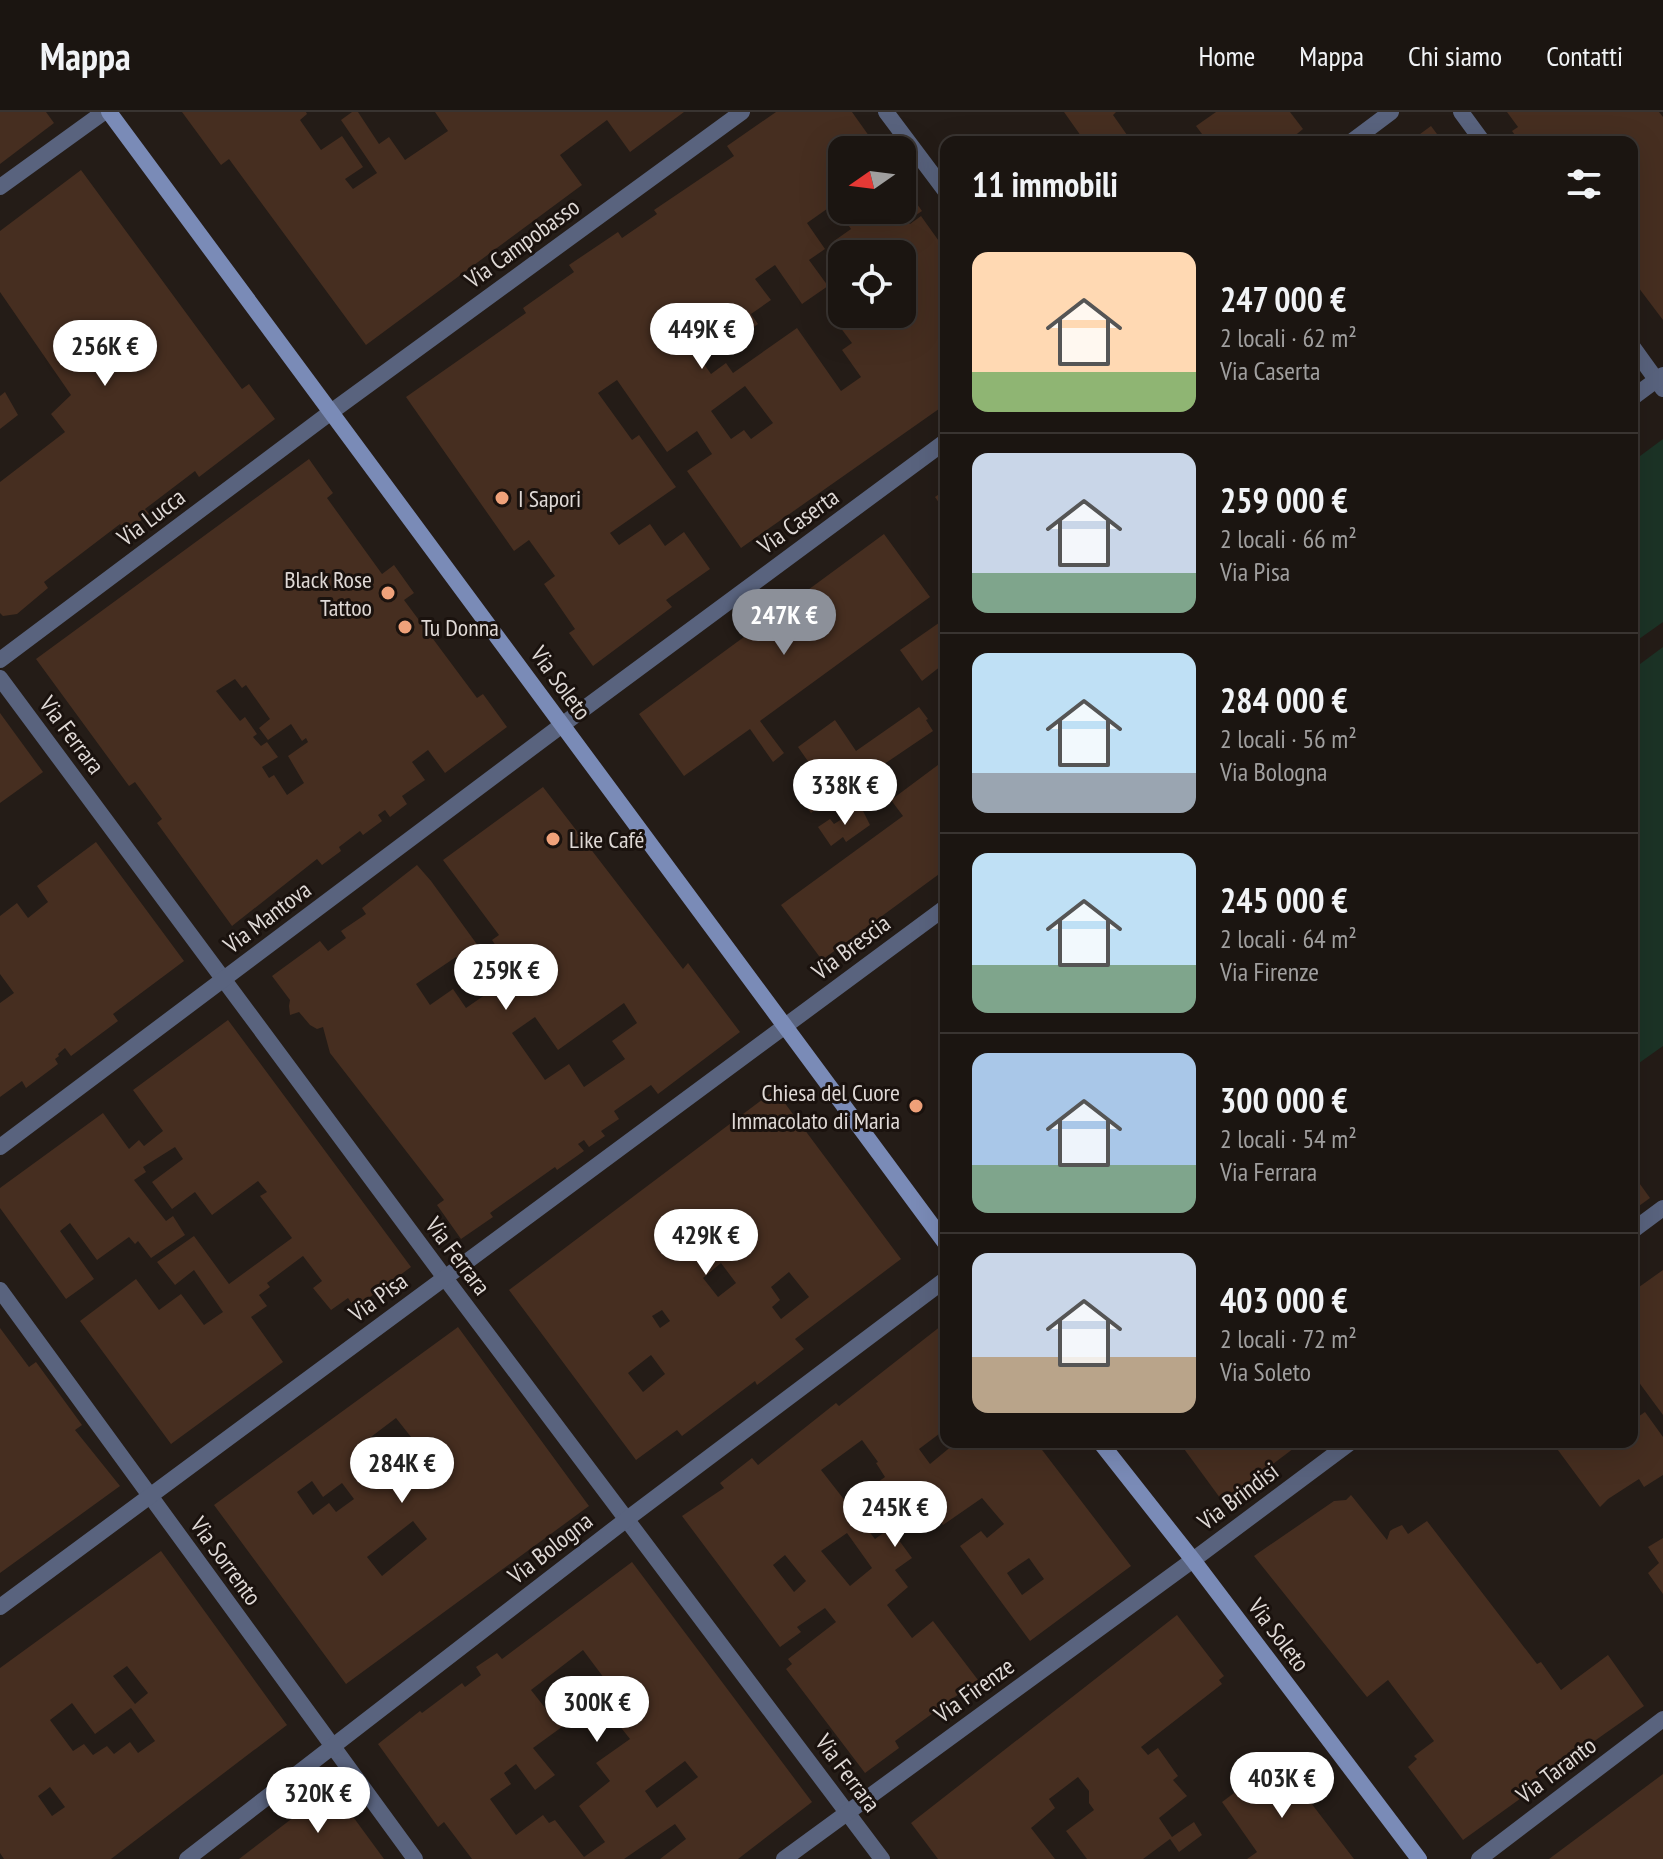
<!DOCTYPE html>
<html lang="it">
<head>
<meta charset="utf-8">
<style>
  :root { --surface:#1b1511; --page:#241e1a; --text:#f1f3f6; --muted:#a09f9f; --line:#393431; --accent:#8c9099 }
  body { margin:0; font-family:"PT Sans Narrow",sans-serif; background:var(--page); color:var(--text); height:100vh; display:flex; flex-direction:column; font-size:30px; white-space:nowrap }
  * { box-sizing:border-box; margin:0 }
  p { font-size:26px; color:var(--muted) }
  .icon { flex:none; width:44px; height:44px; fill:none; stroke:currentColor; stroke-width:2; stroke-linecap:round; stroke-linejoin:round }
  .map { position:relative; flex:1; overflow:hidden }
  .panel { position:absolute; left:940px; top:24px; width:698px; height:1312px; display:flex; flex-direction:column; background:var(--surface); border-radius:16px; box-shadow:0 8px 32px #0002,0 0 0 2px var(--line) }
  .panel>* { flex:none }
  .needle { width:52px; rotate:256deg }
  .controls { position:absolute; left:828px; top:24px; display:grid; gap:16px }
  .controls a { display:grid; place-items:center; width:88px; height:88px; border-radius:16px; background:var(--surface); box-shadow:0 8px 32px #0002,0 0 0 2px var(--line); font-size:40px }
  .price { position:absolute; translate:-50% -68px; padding:0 18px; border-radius:28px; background:#fff; color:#222; font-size:26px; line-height:52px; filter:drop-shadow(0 2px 4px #0008) }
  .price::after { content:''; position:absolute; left:50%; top:48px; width:24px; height:18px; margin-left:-12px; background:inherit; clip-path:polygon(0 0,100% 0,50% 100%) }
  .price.selected { background:var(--accent); color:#fff }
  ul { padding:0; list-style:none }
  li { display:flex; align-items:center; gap:24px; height:200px; padding:0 32px }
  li+li { border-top:2px solid var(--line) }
  li span { display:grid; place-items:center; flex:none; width:224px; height:160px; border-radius:16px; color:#555 }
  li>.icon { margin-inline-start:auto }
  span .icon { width:96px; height:96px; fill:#fffc; stroke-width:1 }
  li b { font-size:34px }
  h2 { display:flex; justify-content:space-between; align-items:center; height:96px; padding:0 32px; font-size:34px }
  header { display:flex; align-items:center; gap:48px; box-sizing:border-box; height:112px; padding:0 40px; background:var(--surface); border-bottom:2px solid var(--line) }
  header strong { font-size:38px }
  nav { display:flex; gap:44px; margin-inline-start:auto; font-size:28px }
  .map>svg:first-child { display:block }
  .green { fill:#1c3326 }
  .building { fill:#462e20; fill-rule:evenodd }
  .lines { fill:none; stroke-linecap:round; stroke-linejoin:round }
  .street { stroke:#59637e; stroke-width:16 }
  .secondary { stroke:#7a8bb7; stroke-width:16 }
  .poi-dot { fill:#f0a27a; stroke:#1a120e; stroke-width:3 }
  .labels { text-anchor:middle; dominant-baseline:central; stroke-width:6; stroke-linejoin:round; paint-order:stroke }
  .street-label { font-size:24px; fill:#dfd9d6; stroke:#1a120e }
  .poi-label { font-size:24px; fill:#dfd9d6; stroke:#1a120e; text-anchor:start }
</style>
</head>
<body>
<header>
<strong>Mappa</strong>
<nav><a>Home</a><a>Mappa</a><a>Chi siamo</a><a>Contatti</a></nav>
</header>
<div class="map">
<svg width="1663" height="1747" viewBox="0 0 1663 1747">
  <rect width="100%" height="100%" fill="#241c17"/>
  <!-- green -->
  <g class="green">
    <polygon points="1663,327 1663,510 1632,532 1632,350"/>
    <polygon points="1663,535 1663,934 1632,956 1632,558"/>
  </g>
  <!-- building -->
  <g class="building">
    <polygon points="0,0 46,0 54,11 0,52"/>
    <polygon points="182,0 306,0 307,2 300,8 321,38 342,24 363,55 345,67 353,77 377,61 341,8 352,0 358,0 379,32 389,25 405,48 448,19 435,0 684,0 630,40 607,8 560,43 582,73 366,233 229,47 221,53"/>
    <path d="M776,0H852L879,38H842V98H902V71L922,99L907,109L910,112L921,104L946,139V292L741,436L687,359L712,342L697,319L667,340L617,268L598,281L632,328L639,323L676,375L610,421L619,433L650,412L665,434L684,420L710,457L666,488L672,495L593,554L569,521L575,517L544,472L555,464L529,428L514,439L406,285L526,201L523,196L574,160L569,153L618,120L622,126L657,102L654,98L734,44L727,34ZM834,92L851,117L834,129L843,142H871L875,140L876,142H902V202H842V195L831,203L852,231L842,238L861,265L841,279L797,216L733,261L726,251L711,262L676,212L696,197L724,236L758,212L751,202L771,188L755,167L775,153L802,192L828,174L809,148L825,137L807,111ZM745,274L773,311L751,327L744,318L731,327L711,299Z"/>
    <polygon points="1064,0 1116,0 1113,3 1132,30 1072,30 1081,24"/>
    <polygon points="1216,0 1290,0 1303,17 1287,30 1208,30 1196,14"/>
    <polygon points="1507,0 1659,0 1663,5 1663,208 1632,167 1632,30 1520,30 1512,19 1518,15"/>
    <polygon points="1431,14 1443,30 1409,30 1416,25"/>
    <polygon points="81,58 242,277 249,272 275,307 199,365 195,359 145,397 149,402 126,420 120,412 44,470 48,476 17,502 3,504 0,501 0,370 65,320 51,302 71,283 0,180 0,119"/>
    <polygon points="5,280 18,303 0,317 0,284"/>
    <path d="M309,347L333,381L327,386L382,462L394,453L414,481L404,488L477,586L483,582L507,615L445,661L428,638L412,650L425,668L402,684L407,692L390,705L385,698L378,703L382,709L363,723L360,719L339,735L341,739L322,753L317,747L232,814L157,711L162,707L135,670L129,674L36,547ZM235,567L242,576L246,573L270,607L259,616L268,628L291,612L302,629L306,626L308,630L288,644L304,671L287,683L274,663L269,666L262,655L278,645L267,630L261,634L253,625L257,622L245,605L240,609L216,579Z"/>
    <polygon points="946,377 946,401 935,385"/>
    <polygon points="884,422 930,485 760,609 784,641 773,650 750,617 684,664 639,602"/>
    <polygon points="946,506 946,550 922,569 900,538"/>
    <polygon points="919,595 928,607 926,608 933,619 871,661 862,648 825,674 832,684 811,701 797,681 819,665 798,635 835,608 856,639"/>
    <polygon points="0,601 43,660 0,691"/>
    <polygon points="946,647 946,757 822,848 781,793 903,704 891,688"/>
    <path d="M543,675L683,857L688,851L740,920L658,982L651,973L614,999L619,1007L601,1019L605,1024L589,1035L584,1028L578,1032L584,1039L557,1058L555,1055L490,1101L493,1105L461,1127L437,1093L444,1088L330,941L323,915L317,917L310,913L299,900L290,903L289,894L290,888L272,864L320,829L328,839L346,826L341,819L366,802L362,796L417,753L431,769L492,853L474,868L456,845L416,872L430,893L453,877L466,896L505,869L509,875L519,868L492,828L499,823L443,748ZM624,891L637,911L612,929L625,947L584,975L569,952L545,968L512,921L535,905L558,938Z"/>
    <polygon points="861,695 870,713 846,730 843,725 831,734 818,715 830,707 834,712"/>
    <polygon points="96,730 184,849 113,902 118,909 71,944 65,936 58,942 59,944 55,947 58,952 26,976 22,969 0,985 0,891 14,881 0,862 0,804 17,791 28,806 48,790 37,774"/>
    <polygon points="228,908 411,1155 355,1196 348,1186 331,1198 313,1176 322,1169 303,1144 267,1171 270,1175 259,1183 267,1194 251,1205 283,1250 171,1332 80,1209 136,1167 159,1198 181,1182 204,1213 223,1200 194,1158 175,1173 157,1150 194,1124 229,1172 292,1126 260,1084 267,1080 258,1069 212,1103 195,1080 172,1097 152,1070 183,1047 175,1035 143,1055 146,1060 134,1068 166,1109 173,1104 185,1123 151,1146 138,1129 135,1132 129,1125 97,1148 70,1111 60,1119 94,1167 66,1187 0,1096 0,1076 103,1001 129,1037 139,1028 144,1034 163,1019 133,978"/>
    <path d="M775,978L901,1147L795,1227L804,1237L757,1273L755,1269L682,1324L677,1318L636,1348L509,1178ZM721,1151L736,1171L718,1185L703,1166ZM789,1160L809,1185L781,1207L772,1195L780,1188L771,1175ZM662,1198L670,1209L660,1216L652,1204ZM651,1243L665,1262L643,1280L628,1261Z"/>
    <polygon points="1632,1061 1650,1086 1632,1099"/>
    <polygon points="1663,1158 1663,1303 1635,1265 1632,1267 1632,1180"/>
    <path d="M946,1210V1324L943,1319L919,1337L930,1352L953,1333L950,1330H1036L1131,1454L1030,1529L960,1434L981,1419L987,1426L1004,1412L982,1386L943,1413L918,1378L902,1389L912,1402L892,1417L864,1380L885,1365L876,1351L878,1350L862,1328L821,1358L875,1427L890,1416L912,1446L895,1458L908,1475L887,1493L912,1526L933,1509L978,1568L895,1629L899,1636L865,1661L786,1557L792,1552L788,1547L836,1510L825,1496L797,1515L801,1520L780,1535L682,1404L724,1376L720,1371L752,1346L758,1353L836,1291L839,1294ZM847,1421L872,1456L850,1474L821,1439ZM785,1443L806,1469L794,1480L773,1453ZM1029,1446L1044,1467L1022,1483L1007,1461Z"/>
    <path d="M458,1215L589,1394L346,1572L214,1393ZM396,1306L411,1325L370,1356L355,1337ZM312,1369L323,1385L342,1371L354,1387L336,1400L329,1391L313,1403L297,1380ZM413,1409L427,1427L382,1464L367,1445Z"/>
    <polygon points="0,1216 29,1255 36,1250 82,1313 75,1318 120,1374 0,1461"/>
    <polygon points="1645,1300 1663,1325 1663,1363 1644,1375 1639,1367 1608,1387 1600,1395 1552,1330 1632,1330 1632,1309"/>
    <polygon points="1179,1330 1302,1330 1223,1390"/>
    <polygon points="1351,1383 1387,1428 1390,1419 1393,1417 1402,1413 1408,1422 1427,1409 1537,1552 1541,1550 1561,1578 1608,1543 1644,1594 1552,1659 1550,1656 1530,1671 1535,1676 1463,1728 1408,1655 1417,1647 1414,1644 1434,1629 1388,1568 1367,1585 1254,1444 1334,1389 1346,1388"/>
    <polygon points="1663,1426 1663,1482 1648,1461 1659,1451 1648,1435"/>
    <path d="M161,1439L287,1613L111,1747H4L0,1741V1556ZM127,1554L148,1581L135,1592L113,1564ZM72,1591L95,1622L131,1596L155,1629L138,1641L130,1630L114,1642L107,1634L93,1643L84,1632L73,1639L50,1608ZM50,1675L65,1695L52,1704L38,1684Z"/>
    <path d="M632,1450L812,1690L738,1747H660L686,1727L675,1712L624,1747H472L444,1710L438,1715L378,1632L420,1599L422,1601L462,1571L465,1575L481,1563L476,1555L497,1541L502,1547ZM583,1538L604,1566L553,1606L531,1578ZM611,1603L630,1627L596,1651L610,1669L579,1694L605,1730L584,1745L555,1708L549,1711L543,1703L516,1723L490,1687L511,1672L504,1661L516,1652L535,1678L555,1663L533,1636L577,1604L589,1619ZM685,1649L698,1665L657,1696L645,1679Z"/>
    <polygon points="1177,1503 1224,1564 1219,1568 1222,1572 1141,1635 1148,1643 1158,1636 1178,1664 1173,1668 1187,1684 1159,1706 1172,1725 1194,1710 1202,1723 1179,1740 1170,1727 1143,1747 1087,1747 1066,1719 1094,1698 1089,1691 1089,1679 1078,1665 1049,1687 1055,1696 1031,1716 1055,1747 938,1747 911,1711"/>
    <polygon points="1278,1648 1354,1747 1247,1747 1257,1740 1222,1690"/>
    <polygon points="1663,1662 1663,1747 1549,1747"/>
    <polygon points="332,1676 384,1747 239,1747"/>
  </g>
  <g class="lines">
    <!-- street -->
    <g class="street">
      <polyline points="886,0 946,80"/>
      <polyline points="1461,0 1483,30"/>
      <polyline points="1351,30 1391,0"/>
      <polyline points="0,75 104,0"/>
      <polyline points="1632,234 1663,277"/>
      <polyline points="1632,286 1663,263"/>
      <polyline points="0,548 331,300 742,0"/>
      <polyline points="0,566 445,1166 882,1747"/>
      <polyline points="0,1035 562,613 946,329"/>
      <polyline points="1632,1119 1663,1096"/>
      <polyline points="0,1178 415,1747"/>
      <polyline points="0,1495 946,795"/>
      <polyline points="187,1747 627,1407 946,1167"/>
      <polyline points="784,1747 1193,1448 1351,1330"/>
      <polyline points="1479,1747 1663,1607"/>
    </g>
    <!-- secondary -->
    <g class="secondary">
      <polyline points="109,0 946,1132"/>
      <polyline points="1100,1330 1193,1448 1419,1747"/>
    </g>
  </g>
  <!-- markers -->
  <g class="poi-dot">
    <circle cx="502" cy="386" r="8"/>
    <circle cx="388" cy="481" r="8"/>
    <circle cx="405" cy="515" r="8"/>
    <circle cx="553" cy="727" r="8"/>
    <circle cx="916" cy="994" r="8"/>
  </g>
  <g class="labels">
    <!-- street labels -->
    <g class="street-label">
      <text transform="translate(522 131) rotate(-36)">Via Campobasso</text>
      <text transform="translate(151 405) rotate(-37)">Via Lucca</text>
      <text transform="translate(798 409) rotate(-36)">Via Caserta</text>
      <text transform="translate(561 571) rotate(54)">Via Soleto</text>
      <text transform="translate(72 623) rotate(53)">Via Ferrara</text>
      <text transform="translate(267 805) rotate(-37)">Via Mantova</text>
      <text transform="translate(851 835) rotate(-37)">Via Brescia</text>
      <text transform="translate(458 1144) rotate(53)">Via Ferrara</text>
      <text transform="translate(378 1185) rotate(-36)">Via Pisa</text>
      <text transform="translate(1238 1384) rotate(-37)">Via Brindisi</text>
      <text transform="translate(550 1436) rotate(-38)">Via Bologna</text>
      <text transform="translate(226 1449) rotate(54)">Via Sorrento</text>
      <text transform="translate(1279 1523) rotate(53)">Via Soleto</text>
      <text transform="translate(974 1578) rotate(-36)">Via Firenze</text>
      <text transform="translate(1556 1658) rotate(-37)">Via Taranto</text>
      <text transform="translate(848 1661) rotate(53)">Via Ferrara</text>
    </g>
    <!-- poi labels -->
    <g class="poi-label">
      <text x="518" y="386">I Sapori</text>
      <text x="372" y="467" text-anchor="end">Black Rose<tspan x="372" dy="28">Tattoo</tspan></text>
      <text x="421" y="515">Tu Donna</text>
      <text x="569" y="727">Like Café</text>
      <text x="900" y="980" text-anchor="end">Chiesa del Cuore<tspan x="900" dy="28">Immacolato di Maria</tspan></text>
    </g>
  </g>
</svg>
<div class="controls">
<a><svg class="needle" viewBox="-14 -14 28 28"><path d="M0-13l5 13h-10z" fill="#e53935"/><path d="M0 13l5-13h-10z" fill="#a09f9f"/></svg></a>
<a><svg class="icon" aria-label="locate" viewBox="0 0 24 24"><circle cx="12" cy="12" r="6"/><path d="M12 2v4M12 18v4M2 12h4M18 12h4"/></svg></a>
</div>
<b class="price" style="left:702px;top:259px">449K €</b>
<b class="price" style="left:105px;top:276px">256K €</b>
<b class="price selected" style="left:784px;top:545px">247K €</b>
<b class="price" style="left:845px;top:715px">338K €</b>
<b class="price" style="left:506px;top:900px">259K €</b>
<b class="price" style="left:706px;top:1165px">429K €</b>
<b class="price" style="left:402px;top:1393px">284K €</b>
<b class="price" style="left:895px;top:1437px">245K €</b>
<b class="price" style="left:597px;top:1632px">300K €</b>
<b class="price" style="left:1282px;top:1708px">403K €</b>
<b class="price" style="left:318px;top:1723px">320K €</b>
<section class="panel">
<h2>11 immobili<svg class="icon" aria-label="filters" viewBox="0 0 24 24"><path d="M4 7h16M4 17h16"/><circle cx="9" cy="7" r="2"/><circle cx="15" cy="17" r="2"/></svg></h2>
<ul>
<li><span style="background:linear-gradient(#ffd9b3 75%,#8fb573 0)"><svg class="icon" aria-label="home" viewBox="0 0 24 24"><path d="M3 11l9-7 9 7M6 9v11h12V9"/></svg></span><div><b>247 000 €</b><p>2 locali · 62 m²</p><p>Via Caserta</p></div></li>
<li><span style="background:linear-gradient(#c9d6e8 75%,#7fa58c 0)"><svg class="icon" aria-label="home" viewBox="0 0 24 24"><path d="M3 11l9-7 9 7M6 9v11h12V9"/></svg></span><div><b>259 000 €</b><p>2 locali · 66 m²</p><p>Via Pisa</p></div></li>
<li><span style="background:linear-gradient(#bfe0f5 75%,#9aa5b1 0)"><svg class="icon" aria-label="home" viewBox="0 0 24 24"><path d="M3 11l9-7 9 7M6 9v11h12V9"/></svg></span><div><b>284 000 €</b><p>2 locali · 56 m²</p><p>Via Bologna</p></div></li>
<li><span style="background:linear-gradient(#bfe0f5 70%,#7fa58c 0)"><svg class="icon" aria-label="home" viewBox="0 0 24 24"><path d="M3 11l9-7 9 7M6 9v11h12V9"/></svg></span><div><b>245 000 €</b><p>2 locali · 64 m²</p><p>Via Firenze</p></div></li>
<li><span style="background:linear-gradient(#a9c7e8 70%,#7fa58c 0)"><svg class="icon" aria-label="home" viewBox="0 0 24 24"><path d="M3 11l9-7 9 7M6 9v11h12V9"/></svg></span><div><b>300 000 €</b><p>2 locali · 54 m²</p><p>Via Ferrara</p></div></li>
<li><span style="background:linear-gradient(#c9d6e8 65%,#b9a48a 0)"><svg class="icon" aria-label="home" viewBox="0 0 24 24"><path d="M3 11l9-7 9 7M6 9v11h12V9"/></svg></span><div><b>403 000 €</b><p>2 locali · 72 m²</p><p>Via Soleto</p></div></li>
</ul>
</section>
</div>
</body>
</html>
